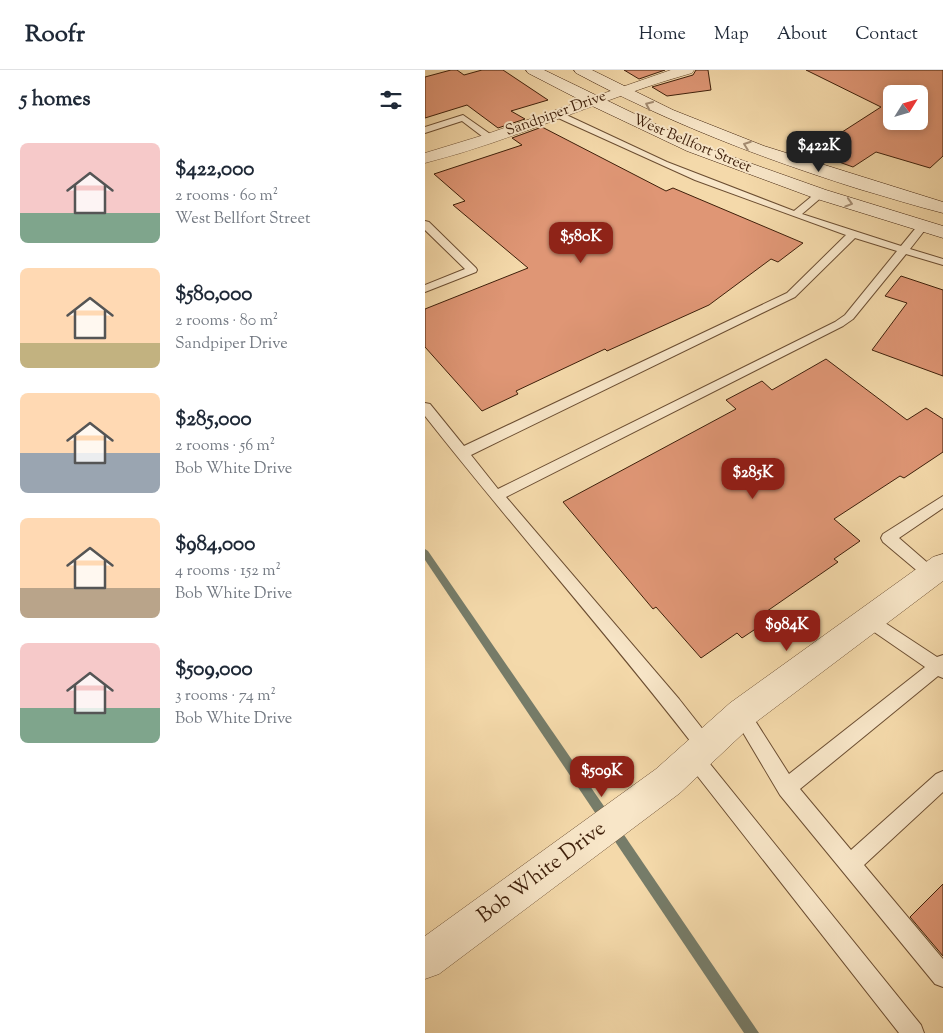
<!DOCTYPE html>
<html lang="en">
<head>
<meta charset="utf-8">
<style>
  :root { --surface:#fff; --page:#f2f2f3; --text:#1f2937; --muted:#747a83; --line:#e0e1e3; --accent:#8f2418 }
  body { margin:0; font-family:"Sorts Mill Goudy",serif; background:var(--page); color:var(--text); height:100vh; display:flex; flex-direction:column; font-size:19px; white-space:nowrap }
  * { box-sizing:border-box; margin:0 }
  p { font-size:16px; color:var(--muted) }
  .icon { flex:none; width:28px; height:28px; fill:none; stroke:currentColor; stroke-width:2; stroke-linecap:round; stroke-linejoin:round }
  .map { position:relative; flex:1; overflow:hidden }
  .panel { display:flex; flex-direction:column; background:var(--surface); width:425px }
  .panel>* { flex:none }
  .needle { width:32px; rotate:53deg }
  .tools { position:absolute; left:458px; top:15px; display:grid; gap:10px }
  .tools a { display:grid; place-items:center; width:45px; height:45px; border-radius:8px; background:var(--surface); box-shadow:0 2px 8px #0003; font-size:25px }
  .price { position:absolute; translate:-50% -42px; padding:0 11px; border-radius:10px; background:var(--accent); color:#fff; font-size:16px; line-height:32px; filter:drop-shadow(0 1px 2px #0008) }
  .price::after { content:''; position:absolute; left:50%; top:30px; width:15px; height:11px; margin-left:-8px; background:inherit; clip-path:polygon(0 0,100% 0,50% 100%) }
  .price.selected { background:#222; color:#fff }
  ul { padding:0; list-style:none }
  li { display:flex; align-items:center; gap:15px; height:125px; padding:0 20px }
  li span { display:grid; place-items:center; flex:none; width:140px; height:100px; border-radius:8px; color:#555 }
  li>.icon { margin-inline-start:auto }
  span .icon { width:60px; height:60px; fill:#fffc; stroke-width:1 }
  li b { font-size:21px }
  h2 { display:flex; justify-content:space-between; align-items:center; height:60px; padding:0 20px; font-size:21px }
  header { display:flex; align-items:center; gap:30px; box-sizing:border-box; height:70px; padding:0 25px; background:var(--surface); border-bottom:1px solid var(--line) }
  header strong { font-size:24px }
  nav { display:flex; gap:28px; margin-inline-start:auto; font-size:18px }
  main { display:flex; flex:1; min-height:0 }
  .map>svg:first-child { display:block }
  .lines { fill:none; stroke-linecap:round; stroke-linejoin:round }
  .stream { fill:#767c69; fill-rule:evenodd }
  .building { fill:#df9675; stroke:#3e1f0a; fill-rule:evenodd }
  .service-casing { stroke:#6c4e32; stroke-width:2 }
  .minor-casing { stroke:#6c4e32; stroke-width:1 }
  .tertiary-casing { stroke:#6c4e32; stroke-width:1 }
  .secondary-casing { stroke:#3e1f0a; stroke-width:1 }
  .service { fill:#f8e6c8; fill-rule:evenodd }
  .minor { fill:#f8e6c8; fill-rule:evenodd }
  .tertiary { fill:#f8e6c8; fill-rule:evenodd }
  .secondary { fill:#f8e6c8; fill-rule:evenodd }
  .oneway { stroke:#a48c72 }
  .labels { text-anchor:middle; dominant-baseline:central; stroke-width:4; stroke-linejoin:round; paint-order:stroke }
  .far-street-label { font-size:15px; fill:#3e1f0a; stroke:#f8e6c8 }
  .near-street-label { font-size:21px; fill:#3e1f0a; stroke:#f8e6c8 }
</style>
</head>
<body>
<header>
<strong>Roofr</strong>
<nav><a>Home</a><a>Map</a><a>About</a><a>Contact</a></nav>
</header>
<main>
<section class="panel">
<h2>5 homes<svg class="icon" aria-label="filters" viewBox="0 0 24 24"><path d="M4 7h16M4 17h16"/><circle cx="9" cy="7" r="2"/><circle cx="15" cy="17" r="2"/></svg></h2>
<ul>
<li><span style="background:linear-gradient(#f6c9c9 70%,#7fa58c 0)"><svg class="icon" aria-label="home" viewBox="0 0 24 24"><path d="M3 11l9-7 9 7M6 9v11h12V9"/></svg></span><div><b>$422,000</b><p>2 rooms · 60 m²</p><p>West Bellfort Street</p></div></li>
<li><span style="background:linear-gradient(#ffd9b3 75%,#c2b280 0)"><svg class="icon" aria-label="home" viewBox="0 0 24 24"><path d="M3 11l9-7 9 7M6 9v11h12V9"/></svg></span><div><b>$580,000</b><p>2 rooms · 80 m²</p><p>Sandpiper Drive</p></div></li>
<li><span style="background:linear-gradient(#ffd9b3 60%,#9aa5b1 0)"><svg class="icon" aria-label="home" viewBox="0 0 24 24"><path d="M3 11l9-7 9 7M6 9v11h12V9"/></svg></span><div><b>$285,000</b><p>2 rooms · 56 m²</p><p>Bob White Drive</p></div></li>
<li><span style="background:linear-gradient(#ffd9b3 70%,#b9a48a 0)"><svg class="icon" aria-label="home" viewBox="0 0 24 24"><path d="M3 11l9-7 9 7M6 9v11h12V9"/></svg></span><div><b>$984,000</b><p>4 rooms · 152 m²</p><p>Bob White Drive</p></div></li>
<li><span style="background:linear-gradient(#f6c9c9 65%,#7fa58c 0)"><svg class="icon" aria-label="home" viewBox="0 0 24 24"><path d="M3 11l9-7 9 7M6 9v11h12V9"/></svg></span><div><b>$509,000</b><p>3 rooms · 74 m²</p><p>Bob White Drive</p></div></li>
</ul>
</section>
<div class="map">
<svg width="518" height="963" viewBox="0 0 518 963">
  <rect width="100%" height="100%" fill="#f4d9aa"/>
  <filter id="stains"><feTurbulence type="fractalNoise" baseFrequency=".004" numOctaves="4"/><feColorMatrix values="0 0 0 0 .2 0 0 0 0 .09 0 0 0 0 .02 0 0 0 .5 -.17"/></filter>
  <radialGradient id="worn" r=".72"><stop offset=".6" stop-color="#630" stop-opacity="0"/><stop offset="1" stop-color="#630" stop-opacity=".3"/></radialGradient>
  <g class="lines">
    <!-- stream -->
    <g class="stream">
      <polygon points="0,479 3,481 185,745 187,749 185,753 181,755 177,753 0,490"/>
      <polygon points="189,754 193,756 334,963 319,963 185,764 183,760 185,756"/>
    </g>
  </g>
  <!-- building -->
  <g class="building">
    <polygon points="26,0 32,0 39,5 57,0 78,0 123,30 86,41 100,49 73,58 42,35 0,48 0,7"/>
    <polygon points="199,0 240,0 214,9"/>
    <polygon points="271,0 283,0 286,20 242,26 227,17 268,5"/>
    <path d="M381,0H518V86L505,98L451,82L428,97L386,82L456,37ZM466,24H494V51H466Z"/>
    <polygon points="117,57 241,121 248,118 378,173 353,192 346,189 284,235 182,281 180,279 91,321 93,324 57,341 0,277 0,239 103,198 28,135 40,131 9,104 97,75 87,68"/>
    <polygon points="476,206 518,220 518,306 447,280 482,233 460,226"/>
    <polygon points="401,289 482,350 501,338 518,349 518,382 479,408 475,406 409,449 435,471 409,489 413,492 335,546 341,552 317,568 312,563 276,588 231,537 228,539 138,432 311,339 301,330 337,311 347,320"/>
    <polygon points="518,814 518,886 485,847"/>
  </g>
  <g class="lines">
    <defs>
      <g id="service">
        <path d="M129,42H135L242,92L369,141L392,122H398V126L377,144L476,176L494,154H502L503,156L485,179L518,189V195L481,184L428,249L418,256L81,427L254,629L287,671L290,677L287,683L281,686L277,684L496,955L499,963H474L263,694L260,688L263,682L269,679L273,681C185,567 89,459 0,346V333L5,334L39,376L362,223L421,165L270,110L142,52L129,46ZM430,168L472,181L420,245L410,252L73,419L46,385L370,227Z"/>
        <polygon points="38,45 68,66 68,70 62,70 37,51 0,63 0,57"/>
        <polygon points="0,151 4,152 51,198 52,200 51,202 0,222 0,215 40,199 0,160"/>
        <polygon points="518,426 518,438 474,468 512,501 515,505 512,509 507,511 502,509 458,472 456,468 458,464"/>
        <polygon points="445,543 512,587 518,585 518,608 513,606 375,719 426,780 511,704 518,701 518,722 439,795 518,889 518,917 510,914 355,725 307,644 310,638 316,636 322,638 364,704 500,597 439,555 437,550 439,545"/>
      </g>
      <path id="minor" d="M246,0H269L267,3C177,28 91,70 0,93V83L59,65Z"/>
      <polygon id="tertiary" points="518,484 518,511 327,655 255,723 14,904 0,909 0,866 231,699 305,633 508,487"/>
      <g id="secondary">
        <polygon points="101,0 119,0 274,75 401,120 518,156 518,168 389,128 262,81 163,34 103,3"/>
        <path d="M149,0H167L248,40L339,76L518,132V143C490,136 462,127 434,119C336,88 242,52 151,3Z"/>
      </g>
    </defs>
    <!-- service casing -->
    <use href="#service" class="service-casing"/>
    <!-- minor casing -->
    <use href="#minor" class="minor-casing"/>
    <!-- tertiary casing -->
    <use href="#tertiary" class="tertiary-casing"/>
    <!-- secondary casing -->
    <use href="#secondary" class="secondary-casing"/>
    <!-- service -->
    <use href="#service" class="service"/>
    <!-- minor -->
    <use href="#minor" class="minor"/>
    <!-- tertiary -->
    <use href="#tertiary" class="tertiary"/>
    <!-- secondary -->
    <use href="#secondary" class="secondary"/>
  </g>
  <!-- one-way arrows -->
  <defs><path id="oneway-chevron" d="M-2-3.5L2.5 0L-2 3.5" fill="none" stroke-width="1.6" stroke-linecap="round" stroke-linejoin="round" transform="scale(1.25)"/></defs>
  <g class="oneway">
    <use href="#oneway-chevron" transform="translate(224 35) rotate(-155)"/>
    <use href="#oneway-chevron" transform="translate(322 75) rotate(-160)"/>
    <use href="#oneway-chevron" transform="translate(424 133) rotate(17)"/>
  </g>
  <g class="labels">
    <!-- far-street labels -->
    <g class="far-street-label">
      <text transform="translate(131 44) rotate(-20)">Sandpiper Drive</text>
      <text transform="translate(267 74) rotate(23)">West Bellfort Street</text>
    </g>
    <!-- near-street labels -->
    <g class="near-street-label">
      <text transform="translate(117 803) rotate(-37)">Bob White Drive</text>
    </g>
  </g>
  <rect width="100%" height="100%" filter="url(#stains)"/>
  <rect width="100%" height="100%" fill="url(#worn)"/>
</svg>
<div class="tools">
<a><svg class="needle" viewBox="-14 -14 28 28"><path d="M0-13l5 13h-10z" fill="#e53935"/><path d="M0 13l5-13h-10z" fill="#747a83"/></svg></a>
</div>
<b class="price selected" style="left:394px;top:103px">$422K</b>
<b class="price" style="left:156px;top:194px">$580K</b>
<b class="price" style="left:328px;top:430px">$285K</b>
<b class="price" style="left:362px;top:582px">$984K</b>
<b class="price" style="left:177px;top:728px">$509K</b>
</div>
</main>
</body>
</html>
